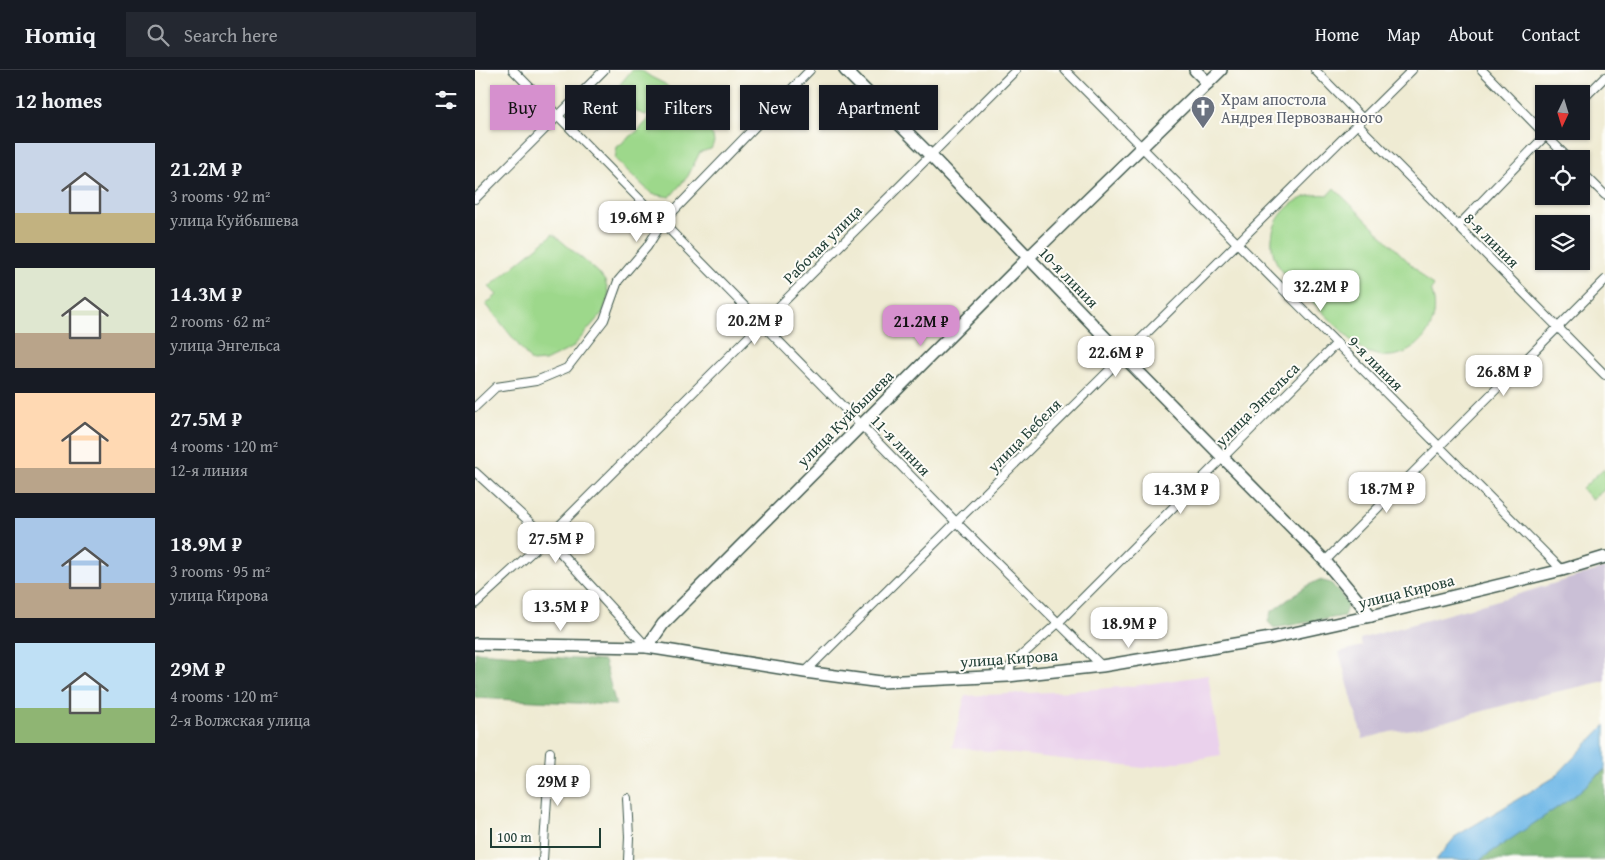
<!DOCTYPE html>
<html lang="en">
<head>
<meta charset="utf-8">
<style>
  :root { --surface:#171b24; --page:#242831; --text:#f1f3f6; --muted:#9ea1a6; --line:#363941; --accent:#d690ce }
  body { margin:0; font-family:"Gentium Book Plus",serif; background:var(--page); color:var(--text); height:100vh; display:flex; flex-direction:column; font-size:19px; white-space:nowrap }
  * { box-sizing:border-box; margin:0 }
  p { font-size:16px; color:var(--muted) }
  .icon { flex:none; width:28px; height:28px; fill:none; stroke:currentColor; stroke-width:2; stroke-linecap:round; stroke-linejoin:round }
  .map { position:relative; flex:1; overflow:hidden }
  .details { display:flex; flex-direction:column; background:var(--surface); width:475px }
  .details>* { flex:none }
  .banner { position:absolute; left:15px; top:15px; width:475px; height:45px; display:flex; gap:10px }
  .needle { width:32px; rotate:184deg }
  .controls { position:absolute; left:1060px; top:15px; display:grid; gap:10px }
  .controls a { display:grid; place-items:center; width:55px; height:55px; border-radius:0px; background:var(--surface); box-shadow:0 1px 4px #0004; font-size:25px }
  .scale { position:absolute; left:15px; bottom:12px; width:111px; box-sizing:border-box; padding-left:5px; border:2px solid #1f3d34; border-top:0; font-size:14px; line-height:18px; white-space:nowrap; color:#1f3d34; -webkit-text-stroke:4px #fdfcf7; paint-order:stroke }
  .price { position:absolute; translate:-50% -42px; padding:0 11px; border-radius:10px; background:#fff; color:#222; font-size:16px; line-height:32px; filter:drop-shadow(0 1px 2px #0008) }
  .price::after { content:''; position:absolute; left:50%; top:30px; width:15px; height:11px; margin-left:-8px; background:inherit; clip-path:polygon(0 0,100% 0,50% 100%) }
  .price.on { background:var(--accent); color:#111 }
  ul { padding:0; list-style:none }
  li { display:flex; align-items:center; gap:15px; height:125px; padding:0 15px }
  li span { display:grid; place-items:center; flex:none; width:140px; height:100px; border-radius:0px; color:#555 }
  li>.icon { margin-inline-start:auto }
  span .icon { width:60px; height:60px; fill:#fffc; stroke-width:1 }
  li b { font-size:21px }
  h2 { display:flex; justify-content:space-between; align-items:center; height:60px; padding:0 15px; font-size:21px }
  .chip { padding:0 18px; border-radius:0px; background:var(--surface); box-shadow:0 1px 4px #0004; font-size:18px; line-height:45px }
  .chip.on { background:var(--accent); color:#111 }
  header { display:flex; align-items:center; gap:30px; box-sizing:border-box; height:70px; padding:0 25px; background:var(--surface); border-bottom:1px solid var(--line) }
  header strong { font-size:24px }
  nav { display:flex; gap:28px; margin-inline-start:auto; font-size:18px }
  .search { width:350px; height:45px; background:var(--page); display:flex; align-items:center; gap:12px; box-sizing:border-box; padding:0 18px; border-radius:0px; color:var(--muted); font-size:19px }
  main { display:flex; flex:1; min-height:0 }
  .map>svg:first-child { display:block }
  .built { fill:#ead1ec }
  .industrial { fill:#cabfd6 }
  .green { fill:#9dd88b; stroke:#5e8a60 }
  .forest { fill:#7eb877; stroke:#4e7a56 }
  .water { fill:#6fb8e7; stroke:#477a8e }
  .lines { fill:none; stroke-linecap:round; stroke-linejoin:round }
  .street-casing { stroke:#3e574c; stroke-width:10 }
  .secondary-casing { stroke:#3e574c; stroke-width:14 }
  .street { stroke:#fff; stroke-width:8 }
  .secondary { stroke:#fff; stroke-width:11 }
  .labels { text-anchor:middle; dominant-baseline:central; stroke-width:4; stroke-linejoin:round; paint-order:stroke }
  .worship-label { font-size:16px; fill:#5b616d; stroke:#fdfcf7; text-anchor:start }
  .street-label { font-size:16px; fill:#1f3d34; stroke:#fdfcf7 }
</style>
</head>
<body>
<header>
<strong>Homiq</strong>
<div class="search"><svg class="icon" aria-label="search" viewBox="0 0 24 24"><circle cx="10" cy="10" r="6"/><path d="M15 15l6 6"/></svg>Search here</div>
<nav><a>Home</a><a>Map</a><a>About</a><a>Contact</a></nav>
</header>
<main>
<section class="details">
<h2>12 homes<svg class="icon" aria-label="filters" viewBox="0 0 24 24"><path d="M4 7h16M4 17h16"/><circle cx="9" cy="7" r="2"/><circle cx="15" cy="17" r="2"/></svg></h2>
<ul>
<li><span style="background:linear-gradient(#c9d6e8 70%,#c2b280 0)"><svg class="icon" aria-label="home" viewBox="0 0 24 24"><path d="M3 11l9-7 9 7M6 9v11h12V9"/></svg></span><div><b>21.2M ₽</b><p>3 rooms · 92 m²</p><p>улица Куйбышева</p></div></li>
<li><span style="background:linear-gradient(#dfe7d0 65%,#b9a48a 0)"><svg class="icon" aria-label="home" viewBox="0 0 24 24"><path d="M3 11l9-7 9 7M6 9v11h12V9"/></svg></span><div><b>14.3M ₽</b><p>2 rooms · 62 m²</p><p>улица Энгельса</p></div></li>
<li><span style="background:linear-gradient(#ffd9b3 75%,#b9a48a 0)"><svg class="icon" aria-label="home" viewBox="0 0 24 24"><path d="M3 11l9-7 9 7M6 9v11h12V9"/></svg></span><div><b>27.5M ₽</b><p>4 rooms · 120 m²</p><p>12-я линия</p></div></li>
<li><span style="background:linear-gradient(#a9c7e8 65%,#b9a48a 0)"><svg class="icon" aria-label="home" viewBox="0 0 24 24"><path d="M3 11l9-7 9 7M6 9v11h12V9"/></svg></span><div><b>18.9M ₽</b><p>3 rooms · 95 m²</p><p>улица Кирова</p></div></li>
<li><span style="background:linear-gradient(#bfe0f5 65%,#8fb573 0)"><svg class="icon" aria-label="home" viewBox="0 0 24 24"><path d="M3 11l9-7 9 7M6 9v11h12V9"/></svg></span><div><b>29M ₽</b><p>4 rooms · 120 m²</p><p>2-я Волжская улица</p></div></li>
</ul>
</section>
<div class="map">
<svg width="1130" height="790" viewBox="0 0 1130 790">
  <rect width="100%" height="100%" fill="#fdfcf7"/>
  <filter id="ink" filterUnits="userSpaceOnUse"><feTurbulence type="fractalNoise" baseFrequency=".02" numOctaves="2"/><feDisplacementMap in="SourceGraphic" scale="10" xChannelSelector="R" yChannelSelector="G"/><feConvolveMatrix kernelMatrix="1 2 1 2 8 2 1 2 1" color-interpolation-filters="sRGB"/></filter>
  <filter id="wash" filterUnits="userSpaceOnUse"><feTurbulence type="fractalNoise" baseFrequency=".0096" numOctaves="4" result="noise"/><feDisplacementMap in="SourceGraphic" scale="20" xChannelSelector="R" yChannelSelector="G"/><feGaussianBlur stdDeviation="1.12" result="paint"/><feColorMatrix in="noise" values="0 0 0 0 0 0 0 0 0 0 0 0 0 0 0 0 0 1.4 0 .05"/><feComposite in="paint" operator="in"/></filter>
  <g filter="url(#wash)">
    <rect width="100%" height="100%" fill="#efebd3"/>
    <!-- built -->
    <polygon class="built" points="733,605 746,685 669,698 477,677 490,626 597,621 658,616"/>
    <!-- industrial -->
    <polygon class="industrial" points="1130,498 1130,611 1067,625 946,658 915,662 888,669 864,582 887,576 885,569 1034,527"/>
    <!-- green -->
    <g class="green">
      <polygon points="157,0 166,0 176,7 190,14 226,48 238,66 239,72 236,79 225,82 213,106 195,127 177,124 140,89 142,77 165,59 179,42 176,41 171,45 162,42 141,19"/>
      <path d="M859,118L959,217L956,220C971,256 936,296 898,284C890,282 884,277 878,272L811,206C806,199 801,194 799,186C788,152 819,120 853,125Z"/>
      <polygon points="78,164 123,202 130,211 134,225 128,242 97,278 70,291 57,292 11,234 22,225 14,217"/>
      <polygon points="1128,399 1130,401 1130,419 1117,430 1107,419"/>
    </g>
    <!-- forest -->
    <g class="forest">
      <polygon points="844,510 856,513 873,534 869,546 799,558 793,552 796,542 830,517"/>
      <polygon points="0,582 129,591 141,635 0,628"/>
      <polygon points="1130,700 1130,790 1006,790 1006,788 1080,739"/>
    </g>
    <!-- water -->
    <polygon class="water" points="1130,655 1130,699 1098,727 1005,790 961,790 981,766 1080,707"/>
  </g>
  <g filter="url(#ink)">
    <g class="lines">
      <defs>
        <g id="street">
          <polyline points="38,0 481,452 627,596"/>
          <polyline points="590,0 1087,500"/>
          <polyline points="840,0 888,49"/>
          <polyline points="1007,0 1094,89"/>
          <polyline points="1106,31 1130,7"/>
          <polyline points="883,55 1130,305"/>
          <polyline points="1106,101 1130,125"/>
          <polyline points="0,129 129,0"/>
          <polyline points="983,156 1075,61"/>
          <polyline points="0,337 21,317 61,311 92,298 129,250 143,211 172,177 187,153 335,0"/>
          <polyline points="0,402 72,468 172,577"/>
          <polyline points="850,491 1130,210"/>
          <polyline points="0,534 72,468 541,0"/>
          <polyline points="330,602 937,0"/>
          <polyline points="533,606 536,595 583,553 862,273"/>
          <polyline points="152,728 154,767 153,790"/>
          <polyline points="68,790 75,682"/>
        </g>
        <g id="secondary">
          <polyline points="370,0 455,85 648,286 850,491 896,546"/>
          <polyline points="720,0 733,13"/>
          <polyline points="0,574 172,577 330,602 406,612 533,606 627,596 796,568 896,546 1087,500 1130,487"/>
          <polyline points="172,577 188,554 553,188 746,0"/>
        </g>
      </defs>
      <!-- street casing -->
      <use href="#street" class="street-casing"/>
      <!-- secondary casing -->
      <use href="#secondary" class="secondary-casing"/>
      <!-- street -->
      <use href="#street" class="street"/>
      <!-- secondary -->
      <use href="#secondary" class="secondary"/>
    </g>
  </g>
  <!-- icons -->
  <defs>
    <symbol id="church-pin" viewBox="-11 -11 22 30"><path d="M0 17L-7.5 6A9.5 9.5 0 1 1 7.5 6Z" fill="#6b7280" stroke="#fdfcf7"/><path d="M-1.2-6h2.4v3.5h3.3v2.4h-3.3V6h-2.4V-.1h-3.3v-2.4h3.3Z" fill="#fff"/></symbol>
  </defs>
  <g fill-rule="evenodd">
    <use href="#church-pin" x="714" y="24" width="28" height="38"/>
  </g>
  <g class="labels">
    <!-- worship labels -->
    <g class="worship-label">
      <text x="746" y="29">Храм апостола<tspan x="746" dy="18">Андрея Первозванного</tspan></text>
    </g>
    <!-- street labels -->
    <g class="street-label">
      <text transform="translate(1017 170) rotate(45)">8-я линия</text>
      <text transform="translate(347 174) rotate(-45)">Рабочая улица</text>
      <text transform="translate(594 207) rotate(46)">10-я линия</text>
      <text transform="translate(901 293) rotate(45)">9-я линия</text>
      <text transform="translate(782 334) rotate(-45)">улица Энгельса</text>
      <text transform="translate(370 348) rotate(-45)">улица Куйбышева</text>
      <text transform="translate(549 365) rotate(-45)">улица Бебеля</text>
      <text transform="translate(426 375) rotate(46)">11-я линия</text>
      <text transform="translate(931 521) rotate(-14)">улица Кирова</text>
      <text transform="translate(534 588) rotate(-4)">улица Кирова</text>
    </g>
  </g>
</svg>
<div class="controls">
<a><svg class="needle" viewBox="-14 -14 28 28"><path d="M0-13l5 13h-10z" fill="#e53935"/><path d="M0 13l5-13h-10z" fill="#9ea1a6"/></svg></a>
<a><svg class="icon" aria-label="locate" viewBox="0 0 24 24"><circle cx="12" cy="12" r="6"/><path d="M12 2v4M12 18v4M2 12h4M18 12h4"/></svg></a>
<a><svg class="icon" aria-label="layers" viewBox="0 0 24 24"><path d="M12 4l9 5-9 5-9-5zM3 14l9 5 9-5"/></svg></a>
</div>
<div class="scale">100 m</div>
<b class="price" style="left:162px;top:173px">19.6M ₽</b>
<b class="price" style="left:846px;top:242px">32.2M ₽</b>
<b class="price" style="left:280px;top:276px">20.2M ₽</b>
<b class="price on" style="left:446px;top:277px">21.2M ₽</b>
<b class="price" style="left:641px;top:308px">22.6M ₽</b>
<b class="price" style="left:1029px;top:327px">26.8M ₽</b>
<b class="price" style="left:912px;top:444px">18.7M ₽</b>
<b class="price" style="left:706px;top:445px">14.3M ₽</b>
<b class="price" style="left:81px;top:494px">27.5M ₽</b>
<b class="price" style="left:86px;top:562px">13.5M ₽</b>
<b class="price" style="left:654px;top:579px">18.9M ₽</b>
<b class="price" style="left:83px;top:737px">29M ₽</b>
<div class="banner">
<a class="chip on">Buy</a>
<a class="chip">Rent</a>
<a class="chip">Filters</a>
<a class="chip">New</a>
<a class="chip">Apartment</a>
</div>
</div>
</main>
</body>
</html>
